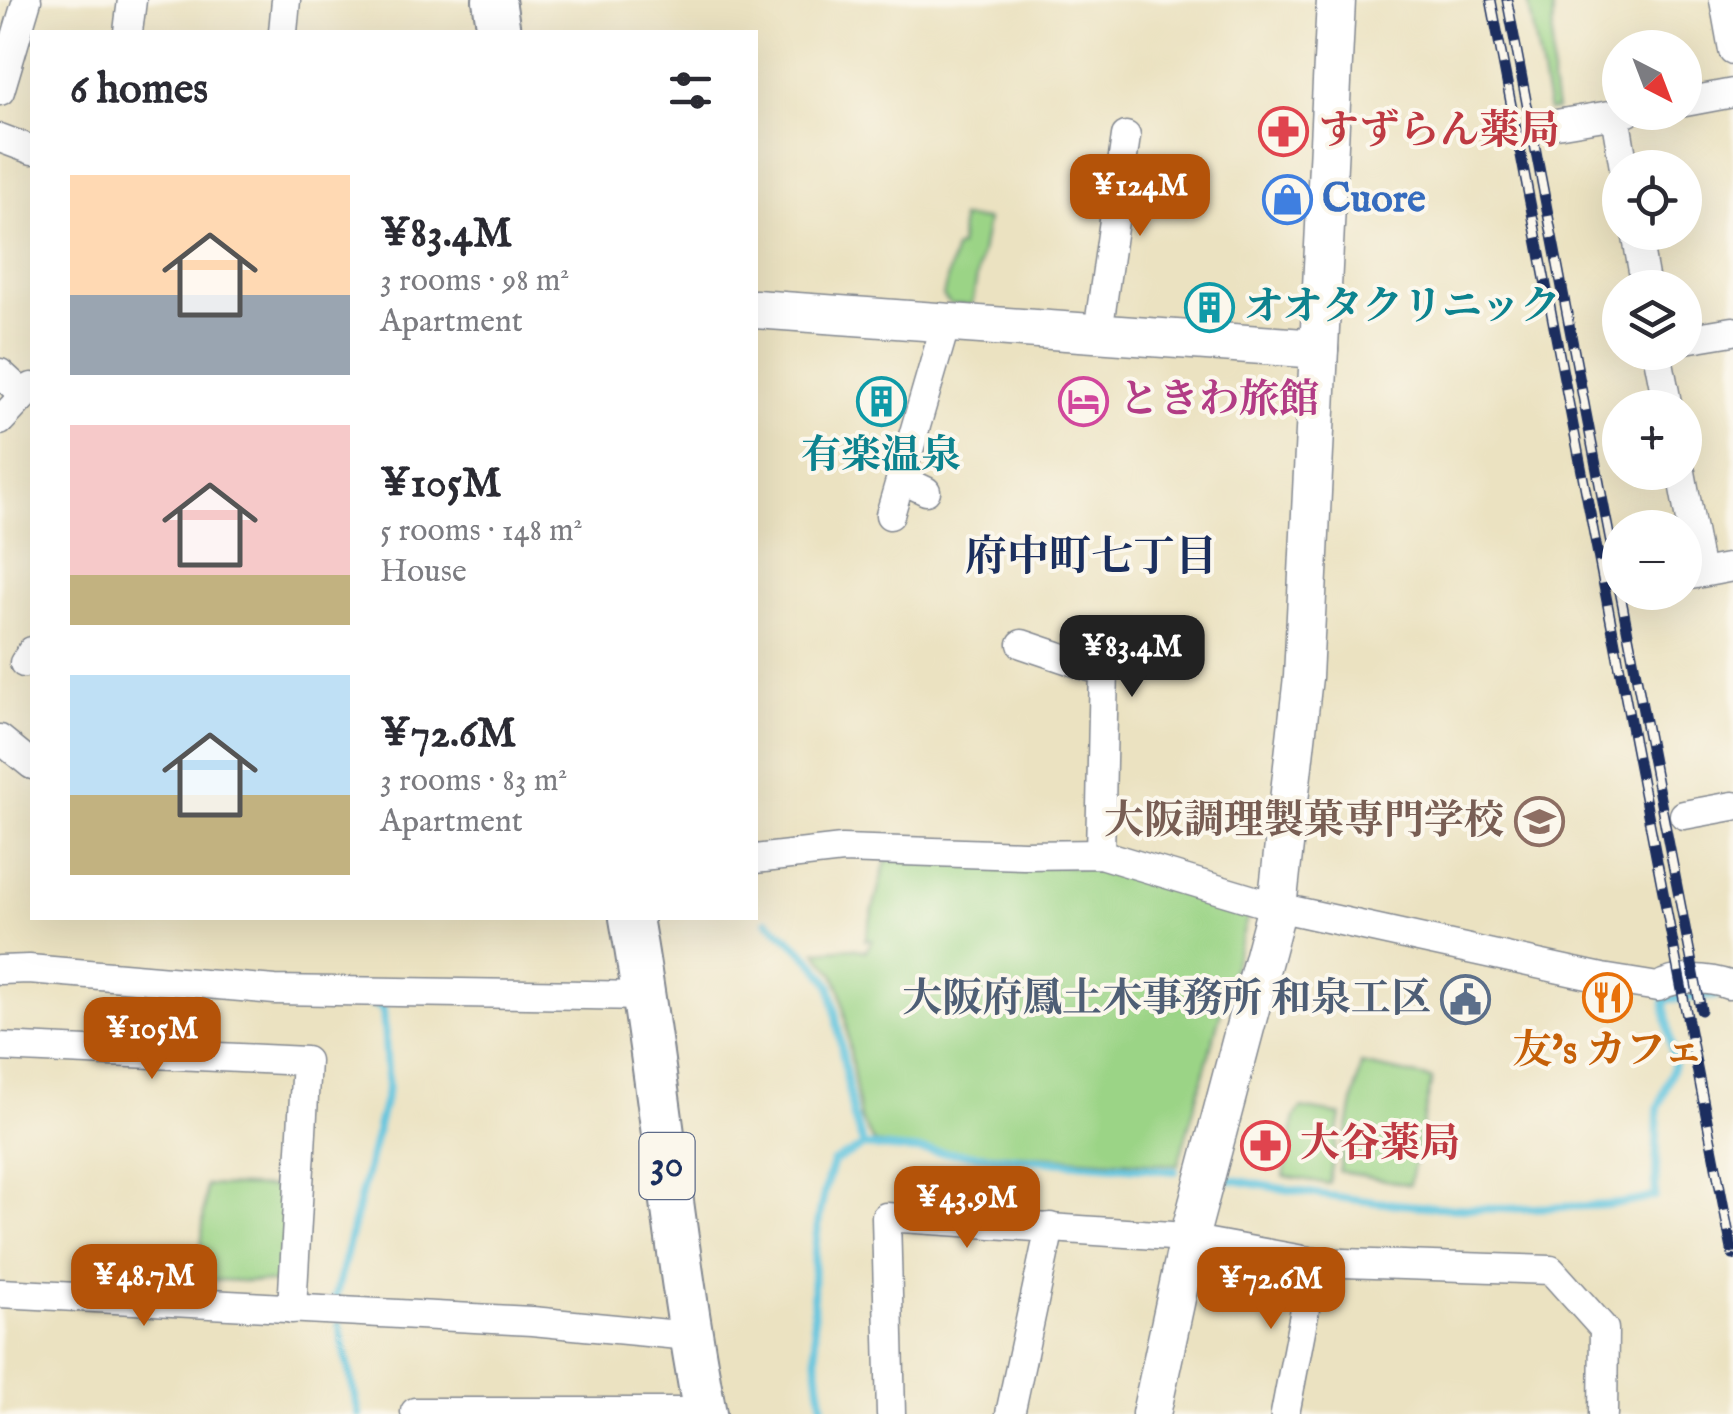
<!DOCTYPE html>
<html lang="en">
<head>
<meta charset="utf-8">
<style>
  :root { --surface:#fff; --page:#f2f2f3; --text:#2b2b33; --muted:#7c7c81; --accent:#b45309 }
  body { margin:0; font-family:"IM FELL English","Noto Serif JP",serif; background:var(--page); color:var(--text); height:100vh; display:flex; flex-direction:column; font-size:38px; white-space:nowrap }
  * { box-sizing:border-box; margin:0 }
  p { font-size:32px; color:var(--muted) }
  .icon { flex:none; width:55px; height:55px; fill:none; stroke:currentColor; stroke-width:2; stroke-linecap:round; stroke-linejoin:round }
  .map { position:relative; flex:1; overflow:hidden }
  .details { position:absolute; left:30px; top:30px; width:728px; height:890px; display:flex; flex-direction:column; background:var(--surface); border-radius:0px; box-shadow:0 10px 40px #0002 }
  .details>* { flex:none }
  .needle { width:65px; rotate:138deg }
  .fabs { position:absolute; left:1602px; top:30px; display:grid; gap:20px }
  .fabs a { display:grid; place-items:center; width:100px; height:100px; border-radius:50%; background:var(--surface); box-shadow:0 10px 40px #0002; font-size:50px }
  .price { position:absolute; translate:-50% -85px; padding:0 22px; border-radius:20px; background:var(--accent); color:#fff; font-size:32px; line-height:65px; filter:drop-shadow(0 2px 5px #0008) }
  .price::after { content:''; position:absolute; left:50%; top:60px; width:30px; height:22px; margin-left:-15px; background:inherit; clip-path:polygon(0 0,100% 0,50% 100%) }
  .price.on { background:#222; color:#fff }
  ul { padding:0; list-style:none }
  li { display:flex; align-items:center; gap:30px; height:250px; padding:0 40px }
  li span { display:grid; place-items:center; flex:none; width:280px; height:200px; border-radius:0px; color:#555 }
  li>.icon { margin-inline-start:auto }
  span .icon { width:120px; height:120px; fill:#fffc; stroke-width:1 }
  li b { font-size:42px }
  h2 { display:flex; justify-content:space-between; align-items:center; height:120px; padding:0 40px; font-size:42px }
  .map>svg:first-child { display:block }
  .green { fill:#9bd486; stroke:#5b8272; stroke-width:2.5 }
  .lines { fill:none; stroke-linecap:round; stroke-linejoin:round }
  .stream { stroke:#5fc3dd; stroke-width:8 }
  .street-casing { stroke:#838890; stroke-width:31 }
  .secondary-casing { stroke:#838890; stroke-width:41 }
  .primary-casing { stroke:#838890; stroke-width:46 }
  .street { stroke:#fff; stroke-width:28 }
  .secondary { stroke:#fff; stroke-width:38 }
  .primary { stroke:#fff; stroke-width:42 }
  .rail-casing { stroke:#1b2f5e; stroke-width:11 }
  .rail { stroke:#fbf7ec; stroke-width:8; stroke-dasharray:22; stroke-linecap:butt }
  .labels { text-anchor:middle; dominant-baseline:central; stroke-width:8; stroke-linejoin:round; paint-order:stroke }
  .shield { fill:#fbf7ec; stroke:#5e6b89; stroke-width:2.5 }
  .shield-label { font-size:38px; font-weight:bold; fill:#1b2f5e }
  .health-label { font-size:40px; font-weight:bold; fill:#be3a42; stroke:#fbf7ec; text-anchor:start }
  .shop-label { font-size:40px; font-weight:bold; fill:#366cbe; stroke:#fbf7ec; text-anchor:start }
  .culture-label { font-size:40px; font-weight:bold; fill:#0d838f; stroke:#fbf7ec; text-anchor:start }
  .hotel-label { font-size:40px; font-weight:bold; fill:#b23c85; stroke:#fbf7ec; text-anchor:start }
  .education-label { font-size:40px; font-weight:bold; fill:#785e54; stroke:#fbf7ec; text-anchor:end }
  .service-label { font-size:40px; font-weight:bold; fill:#4e5e75; stroke:#fbf7ec; text-anchor:end }
  .food-label { font-size:40px; font-weight:bold; fill:#c56008; stroke:#fbf7ec }
  .neighbourhood-label { font-size:42px; font-weight:bold; fill:#1b2f5e; stroke:#fbf7ec }
</style>
</head>
<body>
<div class="map">
<svg width="1733" height="1414" viewBox="0 0 1733 1414">
  <rect width="100%" height="100%" fill="#fbf7ec"/>
  <filter id="ink" filterUnits="userSpaceOnUse"><feTurbulence type="fractalNoise" baseFrequency=".01" numOctaves="2"/><feDisplacementMap in="SourceGraphic" scale="20" xChannelSelector="R" yChannelSelector="G"/><feConvolveMatrix kernelMatrix="1 2 1 2 8 2 1 2 1" color-interpolation-filters="sRGB"/></filter>
  <filter id="wash" filterUnits="userSpaceOnUse"><feTurbulence type="fractalNoise" baseFrequency=".0048" numOctaves="4" result="noise"/><feDisplacementMap in="SourceGraphic" scale="40" xChannelSelector="R" yChannelSelector="G"/><feGaussianBlur stdDeviation="2.25" result="paint"/><feColorMatrix in="noise" values="0 0 0 0 0 0 0 0 0 0 0 0 0 0 0 0 0 1.4 0 .05"/><feComposite in="paint" operator="in"/></filter>
  <g filter="url(#wash)">
    <rect width="100%" height="100%" fill="#ebe2c1"/>
    <!-- green -->
    <g class="green">
      <polygon points="1528,0 1553,0 1552,83 1556,110 1549,111"/>
      <polygon points="961,218 987,220 972,305 950,304 943,296 955,248 960,247"/>
      <polygon points="886,860 1094,867 1250,908 1178,1165 909,1148 874,1143 860,1118 841,991 834,974 816,951 852,948 866,951 872,940 865,940"/>
      <polygon points="1361,1064 1432,1079 1410,1185 1339,1171"/>
      <polygon points="1301,1108 1341,1115 1329,1184 1284,1176 1295,1117"/>
      <polygon points="206,1185 279,1187 287,1195 283,1283 199,1279"/>
    </g>
    <g class="lines">
      <!-- stream -->
      <g class="stream">
        <path d="M767,921C792,941 815,959 831,987L853,1116L864,1146"/>
        <path d="M1228,1179C1338,1200 1445,1214 1557,1207C1590,1206 1623,1206 1655,1196L1658,1109L1674,1065L1664,999L1715,996"/>
        <polyline points="335,1298 388,1087 383,1008 373,1004"/>
        <polyline points="339,1325 359,1414"/>
        <path d="M824,1414C810,1332 806,1241 833,1162L864,1146L1175,1171"/>
      </g>
    </g>
  </g>
  <g filter="url(#ink)">
    <g class="lines">
      <defs>
        <g id="street">
          <polyline points="1724,0 1733,50"/>
          <polyline points="128,32 132,0"/>
          <polyline points="283,32 286,0"/>
          <polyline points="0,91 27,0"/>
          <polyline points="1685,102 1733,93"/>
          <polyline points="1615,115 1624,168"/>
          <polyline points="1556,124 1628,112"/>
          <polyline points="0,138 32,150"/>
          <polyline points="1636,232 1646,288"/>
          <polyline points="1098,333 1126,136"/>
          <polyline points="1685,339 1733,331"/>
          <polyline points="1657,352 1668,408"/>
          <polyline points="0,373 24,395"/>
          <polyline points="0,421 32,387"/>
          <polyline points="1681,472 1700,573"/>
          <polyline points="901,479 926,491"/>
          <polyline points="890,515 946,323"/>
          <polyline points="1685,576 1733,567"/>
          <polyline points="1022,644 1090,667 1104,668 1100,854"/>
          <polyline points="24,663 32,651"/>
          <polyline points="0,739 32,765"/>
          <polyline points="1684,815 1733,806"/>
          <path d="M755,859L842,849L1024,855L1100,854L1277,907L1602,978L1658,987C1677,975 1709,978 1729,985"/>
          <polyline points="0,970 29,969 275,990 645,996"/>
          <polyline points="0,1047 306,1061 292,1309"/>
          <polyline points="0,1293 532,1321 689,1336"/>
          <polyline points="415,1412 705,1412"/>
          <polyline points="891,1414 886,1217 1171,1236 1314,1262 1551,1270 1604,1329 1603,1414"/>
          <polyline points="1010,1414 1050,1227"/>
          <polyline points="1285,1414 1314,1262"/>
        </g>
        <g id="secondary">
          <polyline points="755,309 1319,349"/>
          <polyline points="1151,1414 1189,1238 1277,907 1303,677 1336,0"/>
        </g>
        <g id="primary">
          <polyline points="494,0 499,32"/>
          <path d="M631,918C660,1082 674,1250 705,1414"/>
        </g>
      </defs>
      <!-- street casing -->
      <use href="#street" class="street-casing"/>
      <!-- secondary casing -->
      <use href="#secondary" class="secondary-casing"/>
      <!-- primary casing -->
      <use href="#primary" class="primary-casing"/>
      <!-- street -->
      <use href="#street" class="street"/>
      <!-- secondary -->
      <use href="#secondary" class="secondary"/>
      <!-- primary -->
      <use href="#primary" class="primary"/>
      <defs>
        <g id="rail">
          <polyline points="1491,0 1733,1255"/>
          <polyline points="1507,0 1620,591"/>
          <polyline points="1620,592 1701,1010"/>
        </g>
      </defs>
      <!-- rail casing -->
      <use href="#rail" class="rail-casing"/>
      <!-- rail -->
      <use href="#rail" class="rail"/>
    </g>
  </g>
  <!-- icons -->
  <defs>
    <symbol id="pharmacy-ring" viewBox="-11 -11 22 22"><circle r="9.5" fill="#fbf7ec" stroke="#e0444e" stroke-width="1.5"/><path d="M-2-6h4v4h4v4h-4v4h-4v-4h-4v-4h4Z" fill="#e0444e"/></symbol>
    <symbol id="shop-ring" viewBox="-11 -11 22 22"><circle r="9.5" fill="#fbf7ec" stroke="#3f7fe0" stroke-width="1.5"/><path d="M-5-2.5h2.3a2.7 3.5 0 0 1 5.4 0H5L5.5 6h-11ZM-1.5-2.5h3a1.5 2.3 0 0 0-3 0Z" fill="#3f7fe0"/></symbol>
    <symbol id="building-ring" viewBox="-11 -11 22 22"><circle r="9.5" fill="#fbf7ec" stroke="#0f9aa8" stroke-width="1.5"/><path d="M-4-6H4V6H1V3H-1V6H-4ZM-2.5-4.3h1.7v1.8h-1.7ZM.8-4.3h1.7v1.8H.8ZM-2.5-1h1.7V.8h-1.7ZM.8-1h1.7V.8H.8Z" fill="#0f9aa8"/></symbol>
    <symbol id="hotel-ring" viewBox="-11 -11 22 22"><circle r="9.5" fill="#fbf7ec" stroke="#d1479c" stroke-width="1.5"/><path d="M-6-4.5h1.5V1H6V5H4.5V3h-9V5H-6ZM-4 0a1.8 1.8 0 1 1 3.6 0ZM.5 0V-2.5h3Q6-2.5 6 0Z" fill="#d1479c"/></symbol>
    <symbol id="school-ring" viewBox="-11 -11 22 22"><circle r="9.5" fill="#fbf7ec" stroke="#8d6e63" stroke-width="1.5"/><path d="M0-5L7-2L0 1L-7-2ZM-4 1L0 2.5L4 1V4Q0 6-4 4Z" fill="#8d6e63"/></symbol>
    <symbol id="restaurant-ring" viewBox="-11 -11 22 22"><circle r="9.5" fill="#fbf7ec" stroke="#e8710a" stroke-width="1.5"/><path d="M-5-6h1v4h1v-4h1v4h1v-4h1v5L-1.5 .5V6h-2V.5L-5-1ZM5-6V6H3V1.5H1.5Q1.5-4 5-6Z" fill="#e8710a"/></symbol>
    <symbol id="civic-ring" viewBox="-11 -11 22 22"><circle r="9.5" fill="#fbf7ec" stroke="#5c6f8a" stroke-width="1.5"/><path d="M-.6-6.5H3V-4.5H.6V-3L4-1V1h2V6H-6V1h2V-1L-.6-3ZM-1.2 2.5V6h2.4V2.5Z" fill="#5c6f8a"/></symbol>
  </defs>
  <g fill-rule="evenodd">
    <use href="#pharmacy-ring" x="1256" y="104" width="55" height="55"/>
    <use href="#shop-ring" x="1260" y="172" width="55" height="55"/>
    <use href="#building-ring" x="1182" y="280" width="55" height="55"/>
    <use href="#hotel-ring" x="1056" y="374" width="55" height="55"/>
    <use href="#building-ring" x="854" y="374" width="55" height="55"/>
    <use href="#school-ring" x="1512" y="794" width="55" height="55"/>
    <use href="#restaurant-ring" x="1580" y="970" width="55" height="55"/>
    <use href="#civic-ring" x="1438" y="972" width="55" height="55"/>
    <use href="#pharmacy-ring" x="1238" y="1118" width="55" height="55"/>
  </g>
  <g class="labels">
    <!-- shield labels -->
    <rect class="shield" x="639.5" y="1133" width="55" height="66" rx="8"/>
    <g class="shield-label">
      <text x="667" y="1166">30</text>
    </g>
    <!-- health labels -->
    <g class="health-label">
      <text x="1319" y="132">すずらん薬局</text>
      <text x="1300" y="1145">大谷薬局</text>
    </g>
    <!-- shop labels -->
    <g class="shop-label">
      <text x="1322" y="200">Cuore</text>
    </g>
    <!-- culture labels -->
    <g class="culture-label">
      <text x="1244" y="308">オオタクリニック</text>
      <text x="881" y="457" text-anchor="middle">有楽温泉</text>
    </g>
    <!-- hotel labels -->
    <g class="hotel-label">
      <text x="1119" y="401">ときわ旅館</text>
    </g>
    <!-- education labels -->
    <g class="education-label">
      <text x="1504" y="822">大阪調理製菓専門学校</text>
    </g>
    <!-- service labels -->
    <g class="service-label">
      <text x="1431" y="1000">大阪府鳳土木事務所 和泉工区</text>
    </g>
    <!-- food labels -->
    <g class="food-label">
      <text x="1608" y="1052">友's カフェ</text>
    </g>
    <!-- neighbourhood labels -->
    <g class="neighbourhood-label">
      <text x="1091" y="558">府中町七丁目</text>
    </g>
  </g>
</svg>
<div class="fabs">
<a><svg class="needle" viewBox="-14 -14 28 28"><path d="M0-13l5 13h-10z" fill="#e53935"/><path d="M0 13l5-13h-10z" fill="#7c7c81"/></svg></a>
<a><svg class="icon" aria-label="locate" viewBox="0 0 24 24"><circle cx="12" cy="12" r="6"/><path d="M12 2v4M12 18v4M2 12h4M18 12h4"/></svg></a>
<a><svg class="icon" aria-label="layers" viewBox="0 0 24 24"><path d="M12 4l9 5-9 5-9-5zM3 14l9 5 9-5"/></svg></a>
<a>+</a>
<a>−</a>
</div>
<b class="price" style="left:1140px;top:239px">¥124M</b>
<b class="price on" style="left:1132px;top:700px">¥83.4M</b>
<b class="price" style="left:152px;top:1082px">¥105M</b>
<b class="price" style="left:967px;top:1251px">¥43.9M</b>
<b class="price" style="left:144px;top:1329px">¥48.7M</b>
<b class="price" style="left:1271px;top:1332px">¥72.6M</b>
<section class="details">
<h2>6 homes<svg class="icon" aria-label="filters" viewBox="0 0 24 24"><path d="M4 7h16M4 17h16"/><circle cx="9" cy="7" r="2"/><circle cx="15" cy="17" r="2"/></svg></h2>
<ul>
<li><span style="background:linear-gradient(#ffd9b3 60%,#9aa5b1 0)"><svg class="icon" aria-label="home" viewBox="0 0 24 24"><path d="M3 11l9-7 9 7M6 9v11h12V9"/></svg></span><div><b>¥83.4M</b><p>3 rooms · 98 m²</p><p>Apartment</p></div></li>
<li><span style="background:linear-gradient(#f6c9c9 75%,#c2b280 0)"><svg class="icon" aria-label="home" viewBox="0 0 24 24"><path d="M3 11l9-7 9 7M6 9v11h12V9"/></svg></span><div><b>¥105M</b><p>5 rooms · 148 m²</p><p>House</p></div></li>
<li><span style="background:linear-gradient(#bfe0f5 60%,#c2b280 0)"><svg class="icon" aria-label="home" viewBox="0 0 24 24"><path d="M3 11l9-7 9 7M6 9v11h12V9"/></svg></span><div><b>¥72.6M</b><p>3 rooms · 83 m²</p><p>Apartment</p></div></li>
</ul>
</section>
</div>
</body>
</html>
